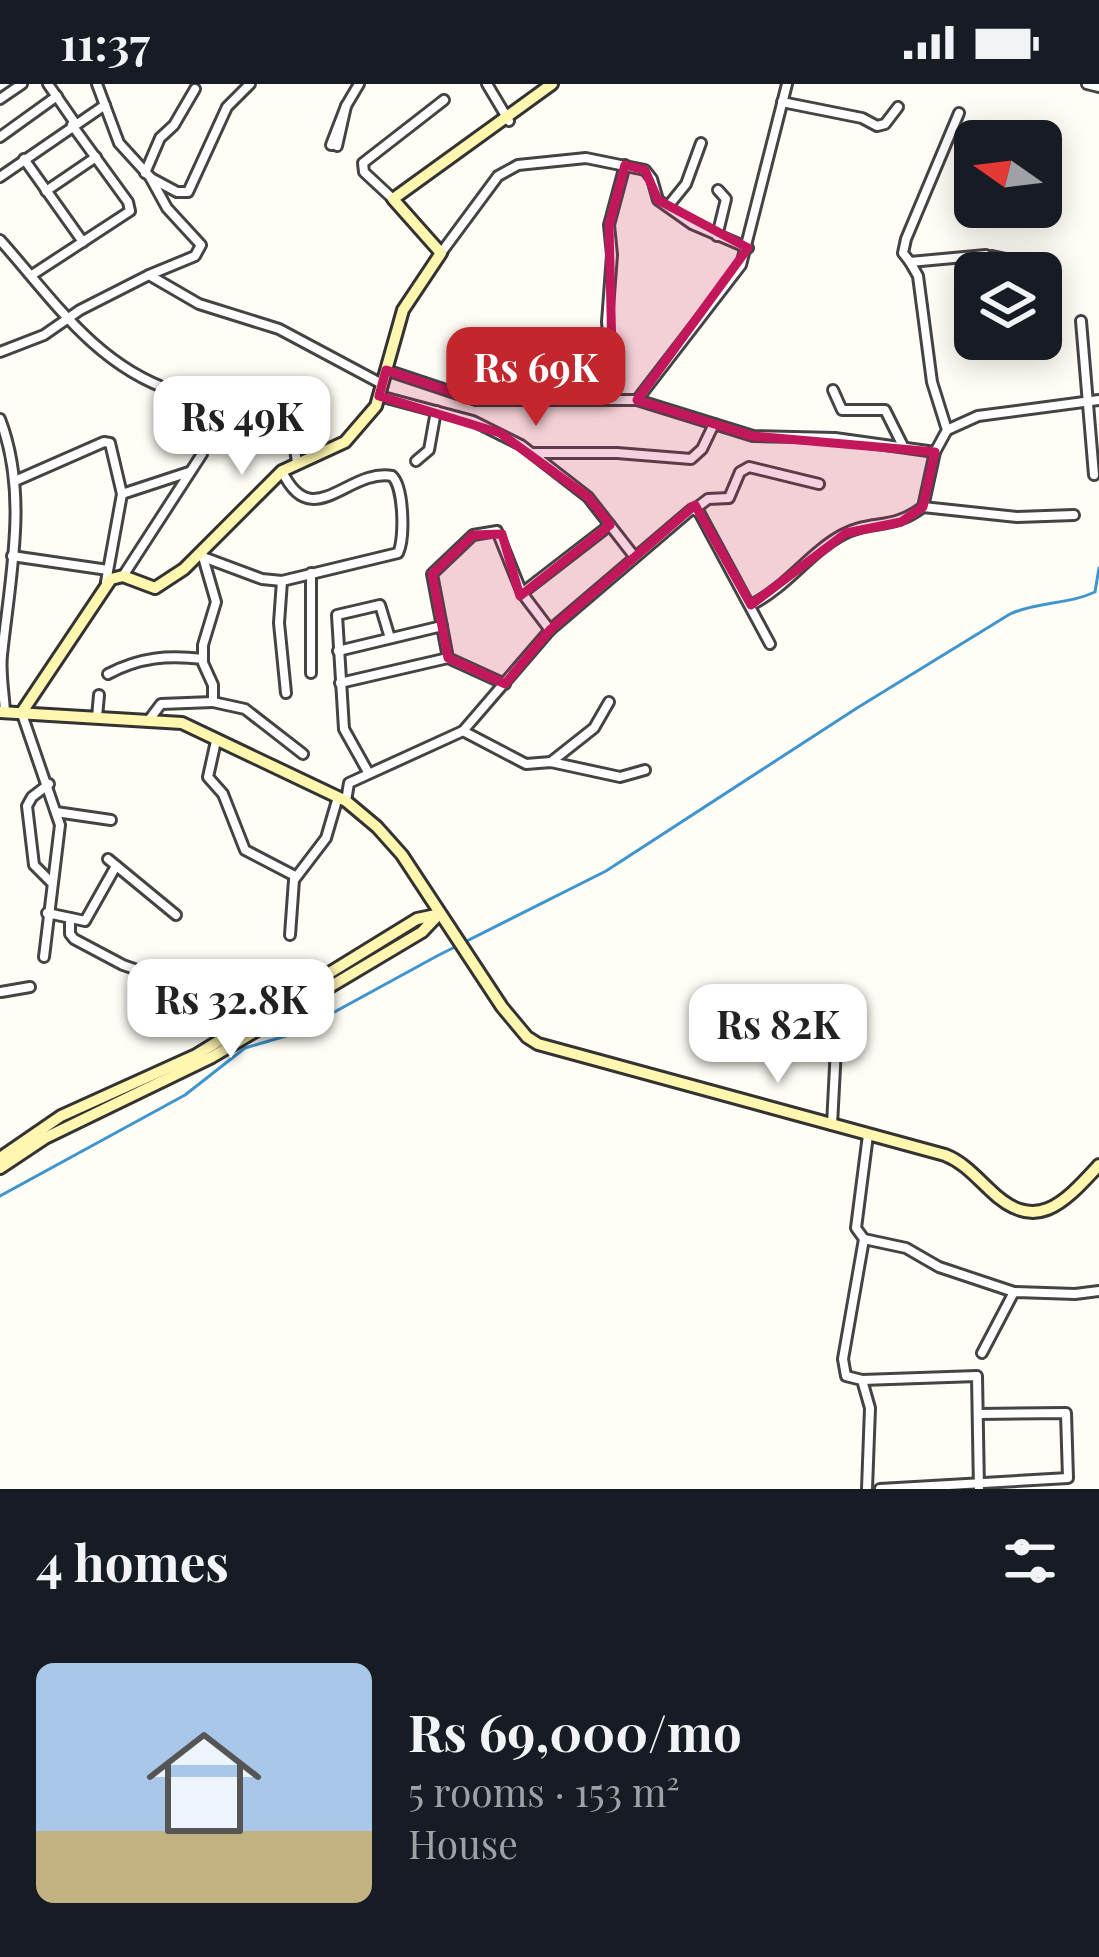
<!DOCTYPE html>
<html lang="en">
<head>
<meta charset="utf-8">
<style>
  :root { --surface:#171b24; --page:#242831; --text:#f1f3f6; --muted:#9ea1a6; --line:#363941; --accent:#c4262e }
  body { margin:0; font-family:"Playfair Display",serif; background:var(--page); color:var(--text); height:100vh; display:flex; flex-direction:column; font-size:45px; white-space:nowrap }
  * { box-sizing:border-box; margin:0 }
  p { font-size:39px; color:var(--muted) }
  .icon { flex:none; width:66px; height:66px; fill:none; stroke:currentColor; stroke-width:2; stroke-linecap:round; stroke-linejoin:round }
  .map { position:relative; height:1405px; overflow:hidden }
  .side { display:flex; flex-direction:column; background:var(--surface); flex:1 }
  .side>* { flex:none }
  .needle { width:78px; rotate:284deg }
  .buttons { position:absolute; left:954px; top:36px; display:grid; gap:24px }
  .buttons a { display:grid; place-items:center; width:108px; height:108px; border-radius:18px; background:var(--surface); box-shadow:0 6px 30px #0003; font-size:60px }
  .price { position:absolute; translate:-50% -102px; padding:0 27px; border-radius:24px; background:#fff; color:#222; font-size:39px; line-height:78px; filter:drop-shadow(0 3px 6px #0008) }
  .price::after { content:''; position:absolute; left:50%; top:72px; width:36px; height:27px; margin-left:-18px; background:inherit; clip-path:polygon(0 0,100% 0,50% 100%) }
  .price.active { background:var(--accent); color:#fff }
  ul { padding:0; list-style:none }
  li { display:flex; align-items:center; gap:36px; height:300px; padding:0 36px }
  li+li { border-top:3px solid var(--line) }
  li span { display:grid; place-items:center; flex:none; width:336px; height:240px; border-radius:18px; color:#555 }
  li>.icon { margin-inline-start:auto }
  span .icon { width:144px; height:144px; fill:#fffc; stroke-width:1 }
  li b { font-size:51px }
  h2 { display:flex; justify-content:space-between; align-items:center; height:144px; padding:0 36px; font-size:51px }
  .status { display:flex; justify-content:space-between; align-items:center; height:84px; padding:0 60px; background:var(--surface); direction:ltr }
  .status svg { height:33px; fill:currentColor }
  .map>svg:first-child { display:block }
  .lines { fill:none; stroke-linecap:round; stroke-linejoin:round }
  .stream { stroke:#3f96cf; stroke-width:3 }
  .street-casing { stroke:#444; stroke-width:14 }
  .secondary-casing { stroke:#333; stroke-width:16 }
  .street { stroke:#fff; stroke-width:8 }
  .secondary { stroke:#fff6b0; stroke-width:10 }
  .marked { fill:#c2185b; fill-opacity:0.2; stroke:#c2185b; stroke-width:9; stroke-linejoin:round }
</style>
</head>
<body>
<div class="status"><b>11:37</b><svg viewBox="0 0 49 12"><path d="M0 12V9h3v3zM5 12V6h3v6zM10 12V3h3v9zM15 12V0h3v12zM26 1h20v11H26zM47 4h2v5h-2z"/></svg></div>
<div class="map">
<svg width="1099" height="1405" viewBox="0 0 1099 1405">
  <rect width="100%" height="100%" fill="#fffdf5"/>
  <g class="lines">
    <!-- stream -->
    <path class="stream" d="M0,1112L185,1011L245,964L296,949L437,872L606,787L857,624L1010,530C1039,517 1067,521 1095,508L1099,484"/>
    <defs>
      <g id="street">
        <polyline points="48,0 75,39"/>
        <polyline points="97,0 119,59 150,93 167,124 201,161 195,172 149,191"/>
        <polyline points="487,0 509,37"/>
        <polyline points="1087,0 1099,3"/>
        <polyline points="0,15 22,0"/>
        <polyline points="782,18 862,34 877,42 885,40 898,23"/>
        <polyline points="346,22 359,0"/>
        <polyline points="0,53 57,12"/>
        <polyline points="331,61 346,22 337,62"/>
        <polyline points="24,75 83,158"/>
        <polyline points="145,89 160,54 174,41 195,5"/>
        <polyline points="0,93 105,21"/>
        <polyline points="151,94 177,108 188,108 227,23 250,0"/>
        <polyline points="46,107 96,73"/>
        <polyline points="393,115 364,88 363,79 444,16"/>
        <polyline points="669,121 686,100 701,59"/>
        <polyline points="717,152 726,115 718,106"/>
        <path d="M0,156C52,214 95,281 173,307C211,320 253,322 291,335L297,379"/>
        <polyline points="441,169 498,92 518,81 586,74 645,86 652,95 658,116 692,140 748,164"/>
        <polyline points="992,172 1011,176 1017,189"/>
        <polyline points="910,178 903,169 906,155 959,29"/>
        <polyline points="32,191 130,127 128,118 72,41"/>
        <polyline points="1081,237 1094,391"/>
        <polyline points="0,268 44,251 80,226 149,191 199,220 279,245 382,300"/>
        <polyline points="386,286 476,316 637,316 753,352 835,354 935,368 947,346 932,298 918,192 910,178 986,171 1006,189"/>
        <polyline points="833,306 842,326 885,326 903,362"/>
        <polyline points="379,312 473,337 521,361 588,413 634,472"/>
        <polyline points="613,313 607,238 612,171 609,141 625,81"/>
        <polyline points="637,316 741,181 787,0"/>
        <path d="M0,335C29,410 10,493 2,571C0,589 4,609 5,628"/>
        <polyline points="947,346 978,332 1099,316"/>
        <polyline points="532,369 617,369 691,375 702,365 714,340"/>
        <polyline points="416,377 429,366 436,327"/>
        <path d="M282,387C312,451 348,384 392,392C404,403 405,455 398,469L282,497L279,539L286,609"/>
        <polyline points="15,397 104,358 110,359 122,410 106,498"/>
        <polyline points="122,410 189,388"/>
        <polyline points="923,423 1017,433 1074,431"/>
        <polyline points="695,425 708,415 729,414 740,388 749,383 819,400"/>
        <polyline points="12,472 108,486"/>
        <polyline points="203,473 216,518 203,561 203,579 213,601 213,618 245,625 303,670"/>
        <polyline points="203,473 262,495 282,497"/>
        <polyline points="123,492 202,370"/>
        <polyline points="522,509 610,441"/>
        <path d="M751,521C787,503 809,469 842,451C871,435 892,447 923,423L935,368"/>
        <polyline points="338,567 442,542"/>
        <polyline points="311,589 311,489"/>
        <path d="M108,590C140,573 168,571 203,575"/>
        <polyline points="340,599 448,574"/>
        <polyline points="505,600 448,574 432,490 473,451 497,447 522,509 550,546"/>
        <polyline points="22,630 60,741 44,873"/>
        <polyline points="97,633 99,611"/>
        <polyline points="149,636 161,620 213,618"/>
        <polyline points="463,647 526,680 551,678 620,693 645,686"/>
        <polyline points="216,657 208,693 223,710 245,766 295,792"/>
        <polyline points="551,678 594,644 609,618"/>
        <polyline points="368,688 344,645 337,531 380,521 390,554"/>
        <polyline points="49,700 32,713 27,722 34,781 51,798"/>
        <polyline points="346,717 349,699 463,647 550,546 692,425 699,428 770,560"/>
        <polyline points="56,728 111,736"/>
        <polyline points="108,775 176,831"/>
        <polyline points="47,829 85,837 116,782"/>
        <polyline points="70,834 70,850 74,855 123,881 264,930"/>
        <polyline points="290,851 294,796 326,754 338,713"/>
        <polyline points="1,908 30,903"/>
        <polyline points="832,1041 838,925"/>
        <polyline points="864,1155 906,1164 939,1183 1014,1208"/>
        <polyline points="982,1269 1014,1208 1075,1210 1099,1207"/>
        <polyline points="862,1296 977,1292 979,1405"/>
        <polyline points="867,1405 870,1324 862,1296 846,1292 843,1275 864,1155 856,1144 868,1051"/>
        <polyline points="880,1405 1068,1394 1066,1329 978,1330"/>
      </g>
      <g id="secondary">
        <path d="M0,628L182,639L346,717L377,743L402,771L502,923L527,953L538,960L945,1071C963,1078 975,1092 990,1106C1036,1151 1064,1119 1099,1081"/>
        <polyline points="22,628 111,495 123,492 155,504 184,485 282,387 345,358 376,322 403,226 441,169 393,115 552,0"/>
        <polyline points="0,1074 61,1032 196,971 417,835 436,831"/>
        <polyline points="0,1084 45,1054 212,973 422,848 439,830"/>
      </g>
    </defs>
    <!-- street casing -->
    <use href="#street" class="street-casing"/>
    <!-- secondary casing -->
    <use href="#secondary" class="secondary-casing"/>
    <!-- street -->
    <use href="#street" class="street"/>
    <!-- secondary -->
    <use href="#secondary" class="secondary"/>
  </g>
  <!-- marked area -->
  <path class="marked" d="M625,81L645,86L658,116L748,164L637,316L753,352L935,368L923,423L901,438L846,449L751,521L695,421L550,546L505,600L448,574L432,490L473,451L502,450L520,512L610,441L588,413L500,349L379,312L386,286L476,316L613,313L609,141Z"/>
</svg>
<div class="buttons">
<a><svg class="needle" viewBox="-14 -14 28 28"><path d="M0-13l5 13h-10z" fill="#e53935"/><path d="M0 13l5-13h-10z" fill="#9ea1a6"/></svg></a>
<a><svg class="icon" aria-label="layers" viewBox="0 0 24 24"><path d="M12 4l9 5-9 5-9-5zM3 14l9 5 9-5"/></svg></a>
</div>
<b class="price active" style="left:536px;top:345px">Rs 69K</b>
<b class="price" style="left:242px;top:394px">Rs 49K</b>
<b class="price" style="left:231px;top:977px">Rs 32.8K</b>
<b class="price" style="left:778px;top:1002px">Rs 82K</b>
</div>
<section class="side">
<h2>4 homes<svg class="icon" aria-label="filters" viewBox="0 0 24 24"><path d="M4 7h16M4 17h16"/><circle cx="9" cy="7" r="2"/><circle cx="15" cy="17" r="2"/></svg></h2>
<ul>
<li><span style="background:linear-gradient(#a9c7e8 70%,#c2b280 0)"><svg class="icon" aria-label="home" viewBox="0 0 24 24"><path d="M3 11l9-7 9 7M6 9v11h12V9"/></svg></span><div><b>Rs 69,000/mo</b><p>5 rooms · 153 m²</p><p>House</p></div></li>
</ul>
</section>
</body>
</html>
